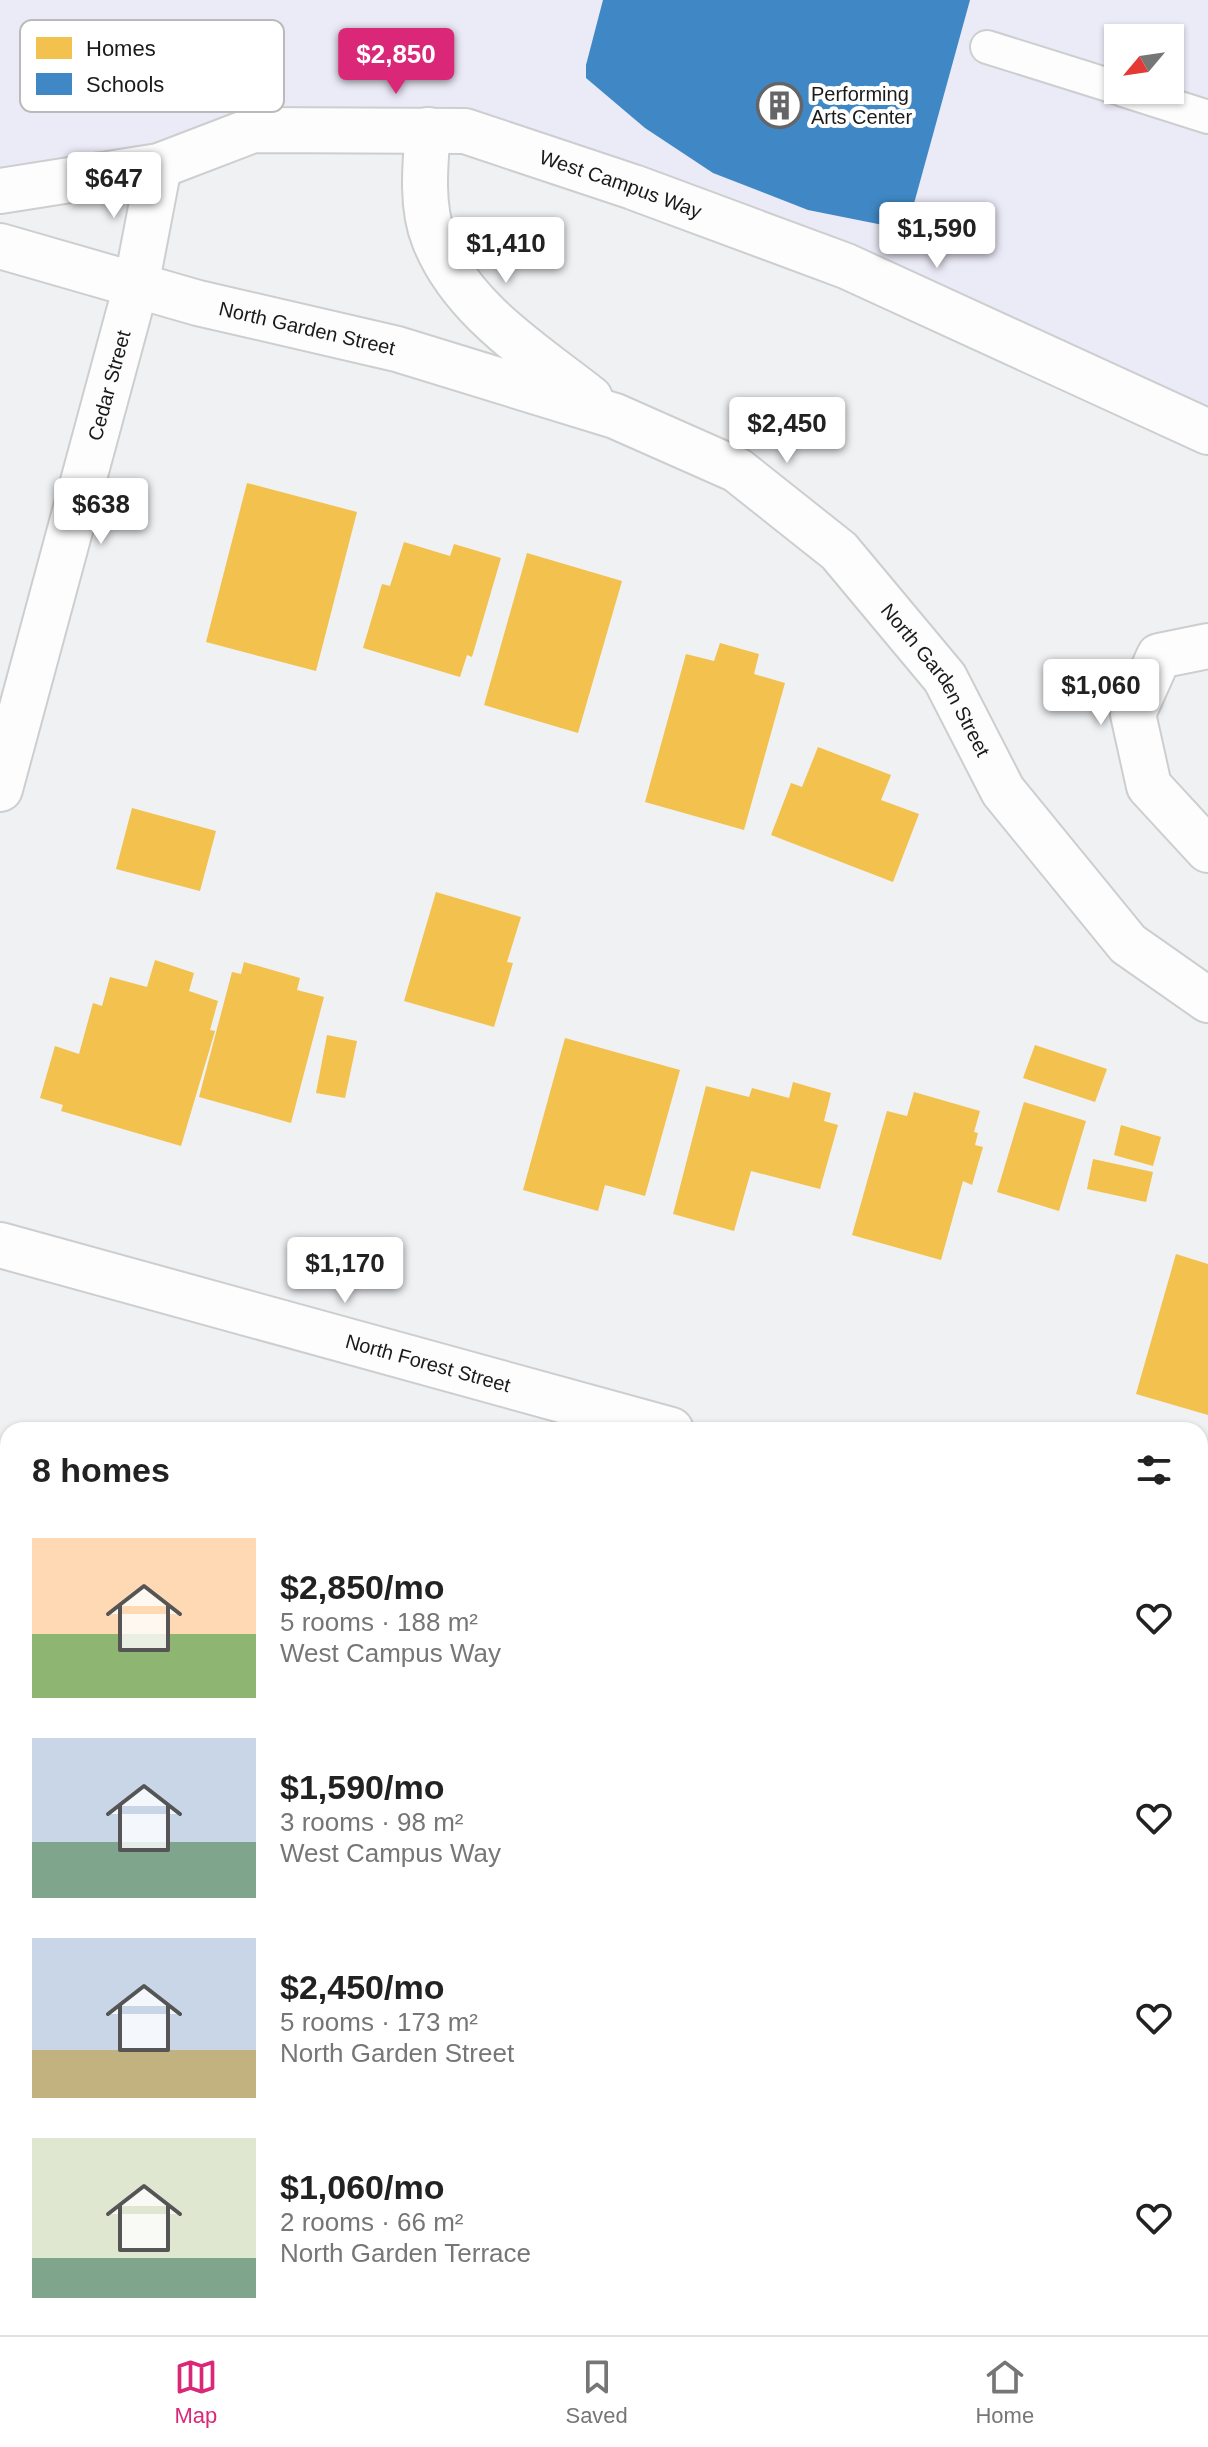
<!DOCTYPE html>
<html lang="en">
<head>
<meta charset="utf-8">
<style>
  :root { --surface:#fff; --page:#f6f6f6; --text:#222; --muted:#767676; --line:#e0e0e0; --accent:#db2777 }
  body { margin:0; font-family:Arial,sans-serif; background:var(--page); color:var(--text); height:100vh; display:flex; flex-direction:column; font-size:30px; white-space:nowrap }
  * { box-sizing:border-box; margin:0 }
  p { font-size:26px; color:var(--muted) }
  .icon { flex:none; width:44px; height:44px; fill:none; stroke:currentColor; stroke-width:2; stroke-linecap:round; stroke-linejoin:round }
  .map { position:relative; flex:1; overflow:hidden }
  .details { position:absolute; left:0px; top:1422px; width:1208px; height:914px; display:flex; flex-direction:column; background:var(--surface); border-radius:24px 24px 0 0; box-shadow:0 2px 6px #0004 }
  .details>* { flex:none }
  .needle { width:52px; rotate:241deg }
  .tools { position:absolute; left:1104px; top:24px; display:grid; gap:16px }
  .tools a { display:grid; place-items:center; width:80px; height:80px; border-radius:0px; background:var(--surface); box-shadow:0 2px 6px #0004; font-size:40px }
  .price { position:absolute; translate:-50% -68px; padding:0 18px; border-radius:8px; background:#fff; color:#222; font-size:26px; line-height:52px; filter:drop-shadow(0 2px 4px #0008) }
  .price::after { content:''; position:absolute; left:50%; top:48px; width:24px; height:18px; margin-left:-12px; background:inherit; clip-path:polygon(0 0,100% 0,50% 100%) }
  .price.on { background:var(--accent); color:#fff }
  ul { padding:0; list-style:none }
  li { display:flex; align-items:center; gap:24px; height:200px; padding:0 32px }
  li span { display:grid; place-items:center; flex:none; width:224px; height:160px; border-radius:0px; color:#555 }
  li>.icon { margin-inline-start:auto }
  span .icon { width:96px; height:96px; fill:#fffc; stroke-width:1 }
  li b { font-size:34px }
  h2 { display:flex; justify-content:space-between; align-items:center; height:96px; padding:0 32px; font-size:34px }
  .dock { display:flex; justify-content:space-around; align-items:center; height:112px; border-top:2px solid var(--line); background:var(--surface); font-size:22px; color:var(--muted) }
  .dock a { display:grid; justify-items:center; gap:4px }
  .dock .on { color:var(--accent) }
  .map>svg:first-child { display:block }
  .education { fill:#ebeaf7; fill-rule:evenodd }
  .homes { fill:#f2c14e }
  .schools { fill:#3f88c5 }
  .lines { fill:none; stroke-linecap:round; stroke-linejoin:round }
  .lane-casing { stroke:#cdcecf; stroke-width:36 }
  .street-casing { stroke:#cdcecf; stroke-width:48 }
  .secondary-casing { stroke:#cdcecf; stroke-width:48 }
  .lane { stroke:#fdfdfd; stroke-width:32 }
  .street { stroke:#fdfdfd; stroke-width:44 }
  .secondary { stroke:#fdfdfd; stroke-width:44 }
  .labels { text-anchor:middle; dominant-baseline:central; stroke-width:8; stroke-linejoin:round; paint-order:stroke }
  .poi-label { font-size:20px; fill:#1a1a1b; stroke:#fff; text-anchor:start }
  .street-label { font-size:20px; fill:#1a1a1b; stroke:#fff }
  .key { fill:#fff; stroke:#bababb; stroke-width:2 }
  .key-label { font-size:22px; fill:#1a1a1b }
</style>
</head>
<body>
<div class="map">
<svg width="1208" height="2335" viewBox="0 0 1208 2335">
  <rect width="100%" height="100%" fill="#f0f1f3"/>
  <!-- education -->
  <path class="education" d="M0,0H1208V432L516,149L253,130L102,202L0,174ZM1118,38H1170V90H1118Z"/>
  <!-- homes -->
  <g class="homes">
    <polygon points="247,483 357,512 316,671 206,642"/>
    <polygon points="404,542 450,556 454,544 501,558 472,657 467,655 460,677 363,648 382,584 390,586"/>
    <polygon points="527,553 622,581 578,733 484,705"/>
    <polygon points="720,643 759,654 754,674 785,683 744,830 645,802 686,654 714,661"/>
    <polygon points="818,747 891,775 881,800 919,814 893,882 771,835 791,783 802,787"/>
    <polygon points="132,808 216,831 200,891 116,869"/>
    <polygon points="436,892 521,917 507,962 513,963 494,1027 404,1001"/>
    <polygon points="155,960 194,973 189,991 218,1001 210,1030 215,1031 181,1146 61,1111 63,1105 40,1098 55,1046 79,1054 93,1003 102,1006 110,977 147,987"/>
    <polygon points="244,962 300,978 297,990 324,997 291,1123 199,1097 232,972 241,974"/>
    <polygon points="327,1035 357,1041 345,1098 316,1093"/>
    <polygon points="565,1038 680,1070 645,1196 605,1185 598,1211 523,1190"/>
    <polygon points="1035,1045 1107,1069 1095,1102 1023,1078"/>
    <polygon points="793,1082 831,1093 824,1121 838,1125 820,1189 751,1171 734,1231 673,1214 706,1086 749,1097 752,1088 789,1098"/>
    <polygon points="914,1092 980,1111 974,1132 978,1133 975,1145 983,1147 972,1185 963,1181 941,1260 852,1235 887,1111 907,1116"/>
    <polygon points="1024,1102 1086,1121 1059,1211 997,1192"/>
    <polygon points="1121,1125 1161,1137 1153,1166 1114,1155"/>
    <polygon points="1093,1159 1153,1172 1146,1202 1087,1189"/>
    <polygon points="1176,1254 1208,1264 1208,1415 1136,1394"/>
    <polygon points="0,1525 8,1527 8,1658 0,1656"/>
    <polygon points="0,1956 8,1958 8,2075 0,2072"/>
  </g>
  <!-- schools -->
  <polygon class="schools" points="603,0 970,0 910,218 905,225 898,228 808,210 713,173 645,128 586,78 586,65"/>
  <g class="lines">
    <defs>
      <g id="lane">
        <polyline points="987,47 1118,88"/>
        <polyline points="1123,90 1208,117"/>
        <polyline points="0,1774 8,1777"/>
        <polyline points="1200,2065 1208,2060"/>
      </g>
      <g id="street">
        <path d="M428,130C425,165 421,207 434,239C462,310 533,353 590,398"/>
        <path id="s1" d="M0,246L198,303L397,349L615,416L737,470L839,551L945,678L1003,791L1128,944L1208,1000"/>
        <polyline points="1208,646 1159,656 1133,714 1149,786 1208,850"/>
        <path id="s2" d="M0,789L136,286L159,166"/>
        <path id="s3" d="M0,1245L671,1430"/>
        <polyline points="1200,1576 1208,1578"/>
        <polyline points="0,2306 8,2308"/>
        <polyline points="86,2328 113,2335"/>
      </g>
      <g id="secondary">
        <path id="s4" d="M0,191L159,166L253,130L465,131L633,187L846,266L1208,432"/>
      </g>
    </defs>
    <!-- lane casing -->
    <use href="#lane" class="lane-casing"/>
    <!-- street casing -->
    <use href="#street" class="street-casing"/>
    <!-- secondary casing -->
    <use href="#secondary" class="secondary-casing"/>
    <!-- lane -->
    <use href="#lane" class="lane"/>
    <!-- street -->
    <use href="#street" class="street"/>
    <!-- secondary -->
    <use href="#secondary" class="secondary"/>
  </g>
  <!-- icons -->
  <defs>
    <symbol id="building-ring" viewBox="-11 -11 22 22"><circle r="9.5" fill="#fff" stroke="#656567" stroke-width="1.5"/><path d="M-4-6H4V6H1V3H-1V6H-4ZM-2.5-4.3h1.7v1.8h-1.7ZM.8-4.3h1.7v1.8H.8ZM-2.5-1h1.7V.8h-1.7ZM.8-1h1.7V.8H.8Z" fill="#656567"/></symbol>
  </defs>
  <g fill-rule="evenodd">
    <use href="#building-ring" x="754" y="80" width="51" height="51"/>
  </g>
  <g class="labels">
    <!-- poi labels -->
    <g class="poi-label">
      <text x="811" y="94">Performing<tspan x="811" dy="23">Arts Center</tspan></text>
    </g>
    <!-- street labels -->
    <g class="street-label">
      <text stroke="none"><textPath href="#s4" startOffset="638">West Campus Way</textPath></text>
      <text stroke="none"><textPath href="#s1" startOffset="318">North Garden Street</textPath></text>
      <text stroke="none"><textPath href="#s2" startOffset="418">Cedar Street</textPath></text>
      <text stroke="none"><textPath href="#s1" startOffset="1064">North Garden Street</textPath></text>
      <text stroke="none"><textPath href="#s3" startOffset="444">North Forest Street</textPath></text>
    </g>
  </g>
  <!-- legend -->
  <rect x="20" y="20" width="264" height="92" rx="12" class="key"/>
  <rect x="36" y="37" width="36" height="22" fill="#f2c14e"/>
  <rect x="36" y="73" width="36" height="22" fill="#3f88c5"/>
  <g class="key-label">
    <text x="86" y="56">Homes</text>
    <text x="86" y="92">Schools</text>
  </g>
</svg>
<div class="tools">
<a><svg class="needle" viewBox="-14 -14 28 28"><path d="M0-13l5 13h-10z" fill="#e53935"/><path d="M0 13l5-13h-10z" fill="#767676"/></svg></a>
</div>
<b class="price on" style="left:396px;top:96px">$2,850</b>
<b class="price" style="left:114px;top:220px">$647</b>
<b class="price" style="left:937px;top:270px">$1,590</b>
<b class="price" style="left:506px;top:285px">$1,410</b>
<b class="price" style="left:787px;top:465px">$2,450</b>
<b class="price" style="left:101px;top:546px">$638</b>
<b class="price" style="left:1101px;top:727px">$1,060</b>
<b class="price" style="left:345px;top:1305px">$1,170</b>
<section class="details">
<h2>8 homes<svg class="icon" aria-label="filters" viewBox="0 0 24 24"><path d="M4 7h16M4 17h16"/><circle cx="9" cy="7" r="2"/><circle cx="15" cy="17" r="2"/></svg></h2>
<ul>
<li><span style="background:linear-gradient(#ffd9b3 60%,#8fb573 0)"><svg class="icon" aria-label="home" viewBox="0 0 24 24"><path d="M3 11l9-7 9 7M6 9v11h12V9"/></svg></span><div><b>$2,850/mo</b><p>5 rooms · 188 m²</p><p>West Campus Way</p></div><svg class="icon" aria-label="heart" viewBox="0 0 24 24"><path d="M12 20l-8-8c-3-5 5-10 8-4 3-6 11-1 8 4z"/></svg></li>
<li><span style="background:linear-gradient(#c9d6e8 65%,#7fa58c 0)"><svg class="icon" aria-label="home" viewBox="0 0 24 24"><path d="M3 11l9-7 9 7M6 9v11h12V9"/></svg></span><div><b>$1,590/mo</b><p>3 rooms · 98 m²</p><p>West Campus Way</p></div><svg class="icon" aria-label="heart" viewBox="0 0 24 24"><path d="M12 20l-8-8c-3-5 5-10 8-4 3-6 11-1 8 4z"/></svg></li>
<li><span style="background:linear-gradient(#c9d6e8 70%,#c2b280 0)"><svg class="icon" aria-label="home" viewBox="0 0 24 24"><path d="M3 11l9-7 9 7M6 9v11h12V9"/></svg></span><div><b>$2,450/mo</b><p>5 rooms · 173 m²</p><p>North Garden Street</p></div><svg class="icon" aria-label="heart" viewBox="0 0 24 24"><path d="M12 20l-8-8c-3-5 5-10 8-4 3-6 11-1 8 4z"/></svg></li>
<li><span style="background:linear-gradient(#dfe7d0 75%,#7fa58c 0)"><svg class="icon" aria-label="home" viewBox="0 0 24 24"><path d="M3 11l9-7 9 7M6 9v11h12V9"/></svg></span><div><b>$1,060/mo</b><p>2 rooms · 66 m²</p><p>North Garden Terrace</p></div><svg class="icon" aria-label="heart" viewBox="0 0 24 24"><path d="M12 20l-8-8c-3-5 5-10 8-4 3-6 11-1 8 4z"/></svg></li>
</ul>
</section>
</div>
<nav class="dock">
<a class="on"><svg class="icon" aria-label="map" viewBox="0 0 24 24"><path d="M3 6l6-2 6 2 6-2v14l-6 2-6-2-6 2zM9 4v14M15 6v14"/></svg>Map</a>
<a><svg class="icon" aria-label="saved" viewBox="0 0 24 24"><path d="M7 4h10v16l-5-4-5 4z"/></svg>Saved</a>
<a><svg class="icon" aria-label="home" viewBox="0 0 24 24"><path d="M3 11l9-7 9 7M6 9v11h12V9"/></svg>Home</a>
</nav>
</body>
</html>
